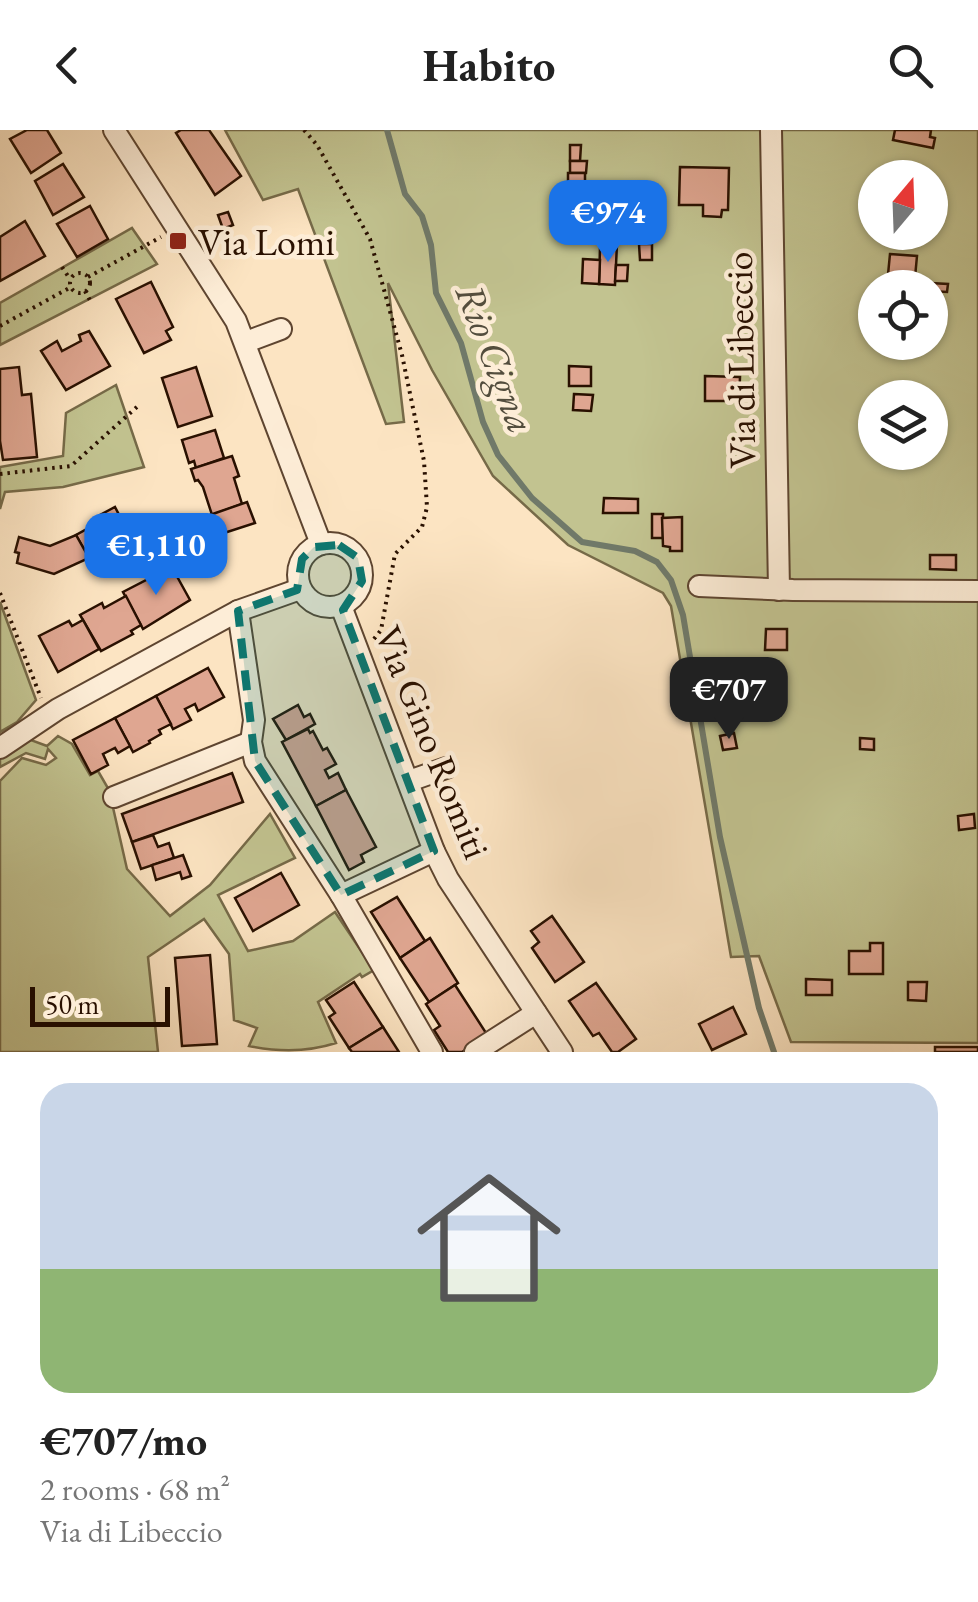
<!DOCTYPE html>
<html lang="en">
<head>
<meta charset="utf-8">
<style>
  :root { --surface:#fff; --page:#f2f2f2; --text:#222; --muted:#767676; --line:#e0e0e0; --accent:#1a73e8 }
  body { margin:0; font-family:"EB Garamond",serif; background:var(--page); color:var(--text); height:100vh; display:flex; flex-direction:column; font-size:38px; white-space:nowrap }
  * { box-sizing:border-box; margin:0 }
  p { font-size:32px; color:var(--muted) }
  .icon { flex:none; width:55px; height:55px; fill:none; stroke:currentColor; stroke-width:2; stroke-linecap:round; stroke-linejoin:round }
  .map { position:relative; height:922px; overflow:hidden }
  .sheet { display:flex; flex-direction:column; background:var(--surface); flex:1 }
  .sheet>* { flex:none }
  .needle { width:65px; rotate:19deg }
  .controls { position:absolute; left:858px; top:30px; display:grid; gap:20px }
  .controls a { display:grid; place-items:center; width:90px; height:90px; border-radius:50%; background:var(--surface); box-shadow:0 2px 8px #0004; font-size:50px }
  .scale { position:absolute; left:30px; bottom:25px; width:140px; box-sizing:border-box; padding-left:10px; border:5px solid #291000; border-top:0; font-size:28px; line-height:35px; white-space:nowrap; color:#291000; -webkit-text-stroke:8px #fdedd7; paint-order:stroke }
  .price { position:absolute; translate:-50% -85px; padding:0 22px; border-radius:20px; background:var(--accent); color:#fff; font-size:32px; line-height:65px; filter:drop-shadow(0 2px 5px #0008) }
  .price::after { content:''; position:absolute; left:50%; top:60px; width:30px; height:22px; margin-left:-15px; background:inherit; clip-path:polygon(0 0,100% 0,50% 100%) }
  .price.active { background:#222; color:#fff }
  ul { padding:0; list-style:none }
  li { display:grid; align-content:center; gap:20px; height:530px; padding:0 40px }
  li+li { border-top:2px solid var(--line) }
  li span { display:grid; place-items:center; height:310px; border-radius:30px; color:#555 }
  li>.icon { margin-inline-start:auto }
  span .icon { width:180px; height:180px; fill:#fffc; stroke-width:1 }
  li b { font-size:42px }
  header { display:flex; justify-content:space-between; align-items:center; height:130px; padding:0 40px; background:var(--surface); font-size:45px; font-weight:700 }
  .map>svg:first-child { display:block }
  .green { fill:#c2c390; stroke:#766a48; stroke-width:2.5; fill-rule:evenodd }
  .lines { fill:none; stroke-linecap:round; stroke-linejoin:round }
  .stream { stroke:#707969; stroke-width:6 }
  .building { fill:#dfa691; stroke:#291000; stroke-width:2.5 }
  .minor-casing { stroke:#5e4530; stroke-width:24 }
  .path { stroke:#291000; stroke-width:4; stroke-dasharray:2.5 5; stroke-linecap:butt }
  .minor { stroke:#fdedd7; stroke-width:20 }
  .marked { fill:#0f766e; fill-opacity:0.2; stroke:#0f766e; stroke-width:8; stroke-dasharray:20 12; stroke-linejoin:round }
  .poi-dot { fill:#8f2418; stroke:#fdedd7; stroke-width:4 }
  .labels { text-anchor:middle; dominant-baseline:central; stroke-width:9; stroke-linejoin:round; paint-order:stroke }
  .poi-label { font-size:38px; fill:#291000; stroke:#fdedd7; text-anchor:start }
  .street-label { font-size:38px; fill:#291000; stroke:#fdedd7 }
  .water-label { font-size:40px; font-style:italic; fill:#534d3d; stroke:#fdedd7 }
</style>
</head>
<body>
<header><svg class="icon" aria-label="back" viewBox="0 0 24 24"><path d="M15 5l-7 7 7 7"/></svg>Habito<svg class="icon" aria-label="search" viewBox="0 0 24 24"><circle cx="10" cy="10" r="6"/><path d="M15 15l6 6"/></svg></header>
<div class="map">
<svg width="978" height="922" viewBox="0 0 978 922">
  <rect width="100%" height="100%" fill="#fce4c2"/>
  <filter id="stains"><feTurbulence type="fractalNoise" baseFrequency=".002" numOctaves="4"/><feColorMatrix values="0 0 0 0 .2 0 0 0 0 .09 0 0 0 0 .02 0 0 0 .5 -.17"/></filter>
  <radialGradient id="worn" r=".72"><stop offset=".6" stop-color="#630" stop-opacity="0"/><stop offset="1" stop-color="#630" stop-opacity=".3"/></radialGradient>
  <!-- green -->
  <g class="green">
    <path d="M225,0H978V913L791,912L759,826L731,827L671,476L663,463L568,415L493,346L432,240L388,153L404,292L386,294L298,59L263,70ZM875,48H930V102H875ZM875,158H930V212H875ZM875,268H930V322H875Z"/>
    <polygon points="132,98 157,134 0,215 0,173"/>
    <polygon points="116,255 144,337 63,357 5,362 0,379 0,337 63,326 66,283"/>
    <polygon points="0,472 36,570 17,592 0,602"/>
    <path d="M58,606L72,614L90,645L98,641L109,660L127,739L170,786L210,755L270,684L295,728L218,765L248,821L293,811L335,782L374,840L362,847L360,844L318,872L336,913C308,922 279,922 249,916L257,898L234,890L229,824L204,789L148,827L158,922H0V651L22,628L46,635L56,628L48,619L45,629L26,623L0,637V622L31,610L47,616Z"/>
  </g>
  <g class="lines">
    <!-- stream -->
    <polyline class="stream" points="387,0 405,64 422,86 431,115 436,163 461,213 483,292 498,325 532,368 582,412 635,421 657,432 671,450 683,485 720,707 759,878 774,922"/>
  </g>
  <!-- building -->
  <g class="building">
    <polygon points="27,0 47,0 61,23 31,43 10,9"/>
    <polygon points="181,0 209,0 241,46 215,65 176,3"/>
    <polygon points="895,0 931,0 930,7 935,8 933,18 893,10"/>
    <polygon points="570,15 581,15 580,31 570,31"/>
    <polygon points="570,31 587,31 586,43 570,43"/>
    <polygon points="63,34 84,67 53,85 35,51"/>
    <polygon points="680,37 729,38 728,80 722,80 721,87 703,86 703,75 679,75"/>
    <polygon points="568,43 585,43 585,54 568,53"/>
    <polygon points="623,68 640,68 639,84 623,84"/>
    <polygon points="90,76 108,109 77,127 57,94"/>
    <polygon points="228,82 233,95 223,99 218,85"/>
    <polygon points="564,83 588,83 588,92 564,91"/>
    <rect x="588" y="83" width="9" height="16"/>
    <polygon points="25,91 45,126 0,151 0,107"/>
    <polygon points="611,113 617,114 615,155 599,154 600,118 610,119"/>
    <polygon points="639,114 652,114 652,130 640,130"/>
    <polygon points="890,124 917,126 914,158 887,155"/>
    <polygon points="583,129 600,130 599,154 582,153"/>
    <polygon points="616,135 628,135 627,151 615,151"/>
    <polygon points="151,152 173,197 166,201 171,210 144,223 116,169"/>
    <polygon points="930,153 948,154 947,162 930,161"/>
    <polygon points="89,201 110,236 66,260 41,221 57,211 62,221 81,211 79,205"/>
    <polygon points="569,236 591,237 591,256 569,256"/>
    <polygon points="19,237 22,265 31,264 37,327 3,330 0,311 0,239"/>
    <polygon points="196,237 212,286 178,297 162,248"/>
    <polygon points="705,246 740,247 739,271 705,271"/>
    <polygon points="574,264 593,265 591,281 573,280"/>
    <polygon points="215,300 224,328 196,338 194,331 189,333 182,310"/>
    <polygon points="232,326 239,346 234,348 242,374 212,385 203,357 198,350 195,351 191,339"/>
    <polygon points="604,368 638,369 638,383 603,383"/>
    <polygon points="247,372 255,393 218,405 207,386"/>
    <polygon points="115,377 130,406 89,428 76,405 103,390 100,385"/>
    <rect x="652" y="384" width="11" height="24"/>
    <polygon points="682,387 682,421 670,421 670,417 663,416 662,388"/>
    <polygon points="76,405 89,428 54,444 17,433 19,423 15,422 19,407 50,416"/>
    <polygon points="930,425 956,425 956,440 930,439"/>
    <polygon points="174,441 190,470 143,499 123,462 156,445 158,449"/>
    <polygon points="126,466 141,495 131,501 133,504 101,521 80,485 102,473 104,478"/>
    <polygon points="83,490 99,519 58,542 39,506 69,491 72,496"/>
    <polygon points="766,499 787,499 787,520 765,520"/>
    <polygon points="208,538 224,567 198,581 195,574 185,579 191,590 173,599 156,566"/>
    <polygon points="156,566 171,594 159,600 161,604 149,611 150,613 133,622 115,588"/>
    <polygon points="298,575 304,587 310,584 315,594 286,610 273,589"/>
    <polygon points="115,588 130,616 118,623 115,618 103,624 108,635 91,644 73,610"/>
    <polygon points="308,599 310,603 313,601 323,620 327,618 336,634 325,640 329,648 338,643 346,660 316,676 282,612"/>
    <polygon points="734,603 737,618 723,620 720,606"/>
    <polygon points="860,608 874,609 874,620 860,619"/>
    <polygon points="232,643 243,672 132,712 122,684"/>
    <polygon points="346,660 376,717 361,725 364,732 349,740 316,676"/>
    <polygon points="974,684 975,698 959,700 958,686"/>
    <polygon points="153,705 158,717 169,713 174,728 141,739 132,712"/>
    <polygon points="183,725 191,746 182,749 180,742 156,750 152,735"/>
    <polygon points="281,743 299,775 253,801 235,768"/>
    <polygon points="397,767 425,811 400,828 371,782"/>
    <polygon points="552,786 584,832 555,852 532,818 539,812 531,801"/>
    <polygon points="430,808 458,853 429,872 400,828"/>
    <polygon points="870,813 883,813 883,844 849,844 849,821 870,821"/>
    <polygon points="210,825 217,914 182,916 175,828"/>
    <polygon points="806,849 832,850 832,865 806,865"/>
    <polygon points="354,852 383,897 349,918 329,887 335,883 326,870"/>
    <polygon points="908,852 927,852 926,871 908,870"/>
    <polygon points="596,853 636,909 618,922 612,922 599,903 593,906 569,871"/>
    <polygon points="455,855 488,906 462,922 448,922 434,900 440,896 426,874"/>
    <polygon points="733,877 746,904 712,920 699,894"/>
    <polygon points="383,897 399,922 352,922 349,918"/>
    <rect x="935" y="917" width="43" height="5"/>
  </g>
  <g class="lines">
    <defs>
      <g id="minor">
        <polyline points="114,0 236,191 321,414"/>
        <polyline points="771,0 779,460"/>
        <polyline points="246,212 281,199"/>
        <circle cx="330" cy="445" r="32"/>
        <polyline points="699,456 793,460 978,461"/>
        <polyline points="341,476 434,721 448,749 562,922"/>
        <polyline points="238,481 254,590 251,612 255,631 341,765"/>
        <polyline points="0,618 58,579 238,481 300,459"/>
        <polyline points="409,651 446,638"/>
        <polyline points="114,667 251,612"/>
        <polyline points="432,922 341,765 434,721"/>
        <polyline points="475,922 536,883"/>
      </g>
    </defs>
    <!-- minor casing -->
    <use href="#minor" class="minor-casing"/>
    <!-- path -->
    <g class="path">
      <polyline points="304,0 317,15 370,109 402,225 424,331 427,377 422,397 395,424 381,500 374,509"/>
      <polyline points="62,137 70,149"/>
      <circle cx="80" cy="153" r="10"/>
      <polyline points="88,147 161,107"/>
      <polyline points="85,161 92,174"/>
      <polyline points="0,196 71,157"/>
      <polyline points="0,344 71,336 138,276"/>
      <polyline points="0,463 41,568"/>
    </g>
    <!-- minor -->
    <use href="#minor" class="minor"/>
  </g>
  <!-- marked area -->
  <path class="marked" d="M339,415L358,428L362,451L343,480L434,721L341,765L255,631L238,481L297,460L302,429L314,417Z"/>
  <!-- markers -->
  <rect class="poi-dot" x="168" y="101" width="20" height="20" rx="5"/>
  <g class="labels">
    <!-- poi labels -->
    <g class="poi-label">
      <text x="198" y="111">Via Lomi</text>
    </g>
    <!-- street labels -->
    <g class="street-label">
      <text transform="translate(740 230) rotate(-91)">Via di Libeccio</text>
      <text transform="translate(433 612) rotate(68)">Via Gino Romiti</text>
    </g>
    <!-- water labels -->
    <g class="water-label">
      <text transform="translate(496 228) rotate(69)">Rio Cigna</text>
    </g>
  </g>
  <rect width="100%" height="100%" filter="url(#stains)"/>
  <rect width="100%" height="100%" fill="url(#worn)"/>
</svg>
<div class="controls">
<a><svg class="needle" viewBox="-14 -14 28 28"><path d="M0-13l5 13h-10z" fill="#e53935"/><path d="M0 13l5-13h-10z" fill="#767676"/></svg></a>
<a><svg class="icon" aria-label="locate" viewBox="0 0 24 24"><circle cx="12" cy="12" r="6"/><path d="M12 2v4M12 18v4M2 12h4M18 12h4"/></svg></a>
<a><svg class="icon" aria-label="layers" viewBox="0 0 24 24"><path d="M12 4l9 5-9 5-9-5zM3 14l9 5 9-5"/></svg></a>
</div>
<div class="scale">50 m</div>
<b class="price" style="left:608px;top:135px">€974</b>
<b class="price" style="left:156px;top:468px">€1,110</b>
<b class="price active" style="left:729px;top:612px">€707</b>
</div>
<section class="sheet">
<ul>
<li><span style="background:linear-gradient(#c9d6e8 60%,#8fb573 0)"><svg class="icon" aria-label="home" viewBox="0 0 24 24"><path d="M3 11l9-7 9 7M6 9v11h12V9"/></svg></span><div><b>€707/mo</b><p>2 rooms · 68 m²</p><p>Via di Libeccio</p></div></li>
</ul>
</section>
</body>
</html>
